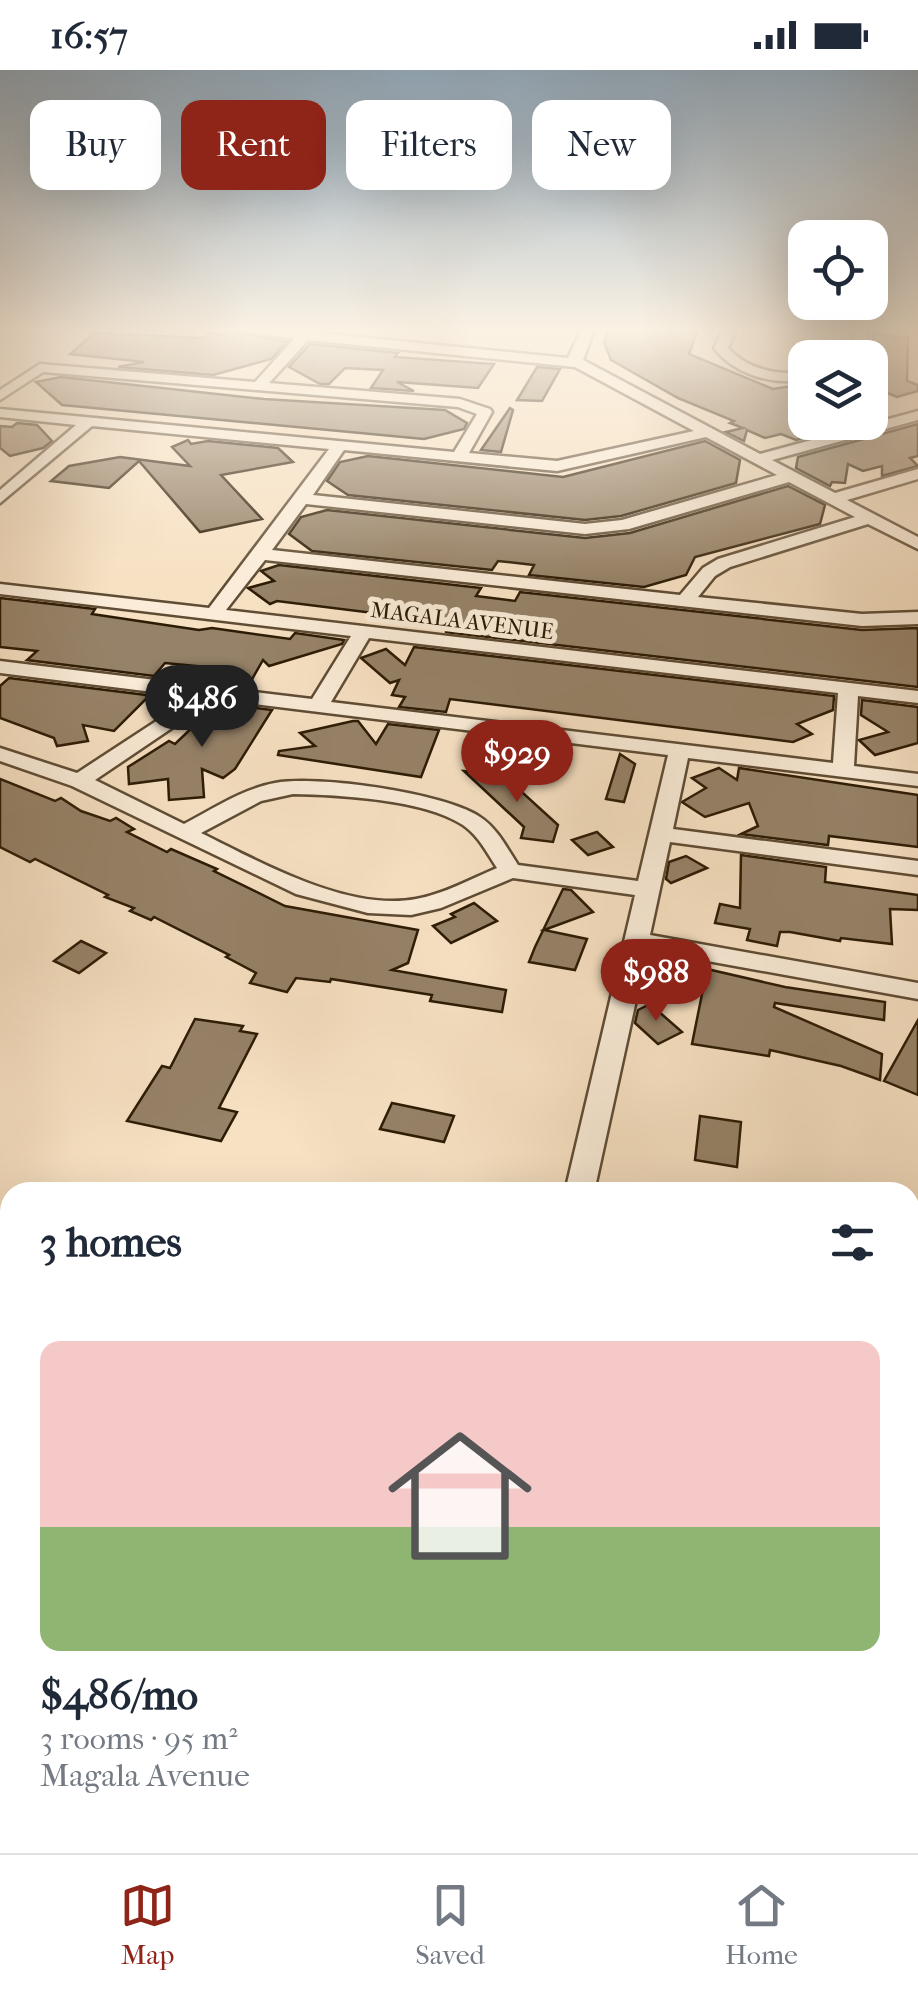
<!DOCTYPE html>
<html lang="en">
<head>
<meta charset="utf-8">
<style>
  :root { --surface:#fff; --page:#f2f2f3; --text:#1f2937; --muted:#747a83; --line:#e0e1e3; --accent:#8f2418 }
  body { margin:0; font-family:"IM FELL French Canon",serif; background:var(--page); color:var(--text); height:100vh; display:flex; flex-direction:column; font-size:38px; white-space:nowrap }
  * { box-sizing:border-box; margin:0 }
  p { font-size:32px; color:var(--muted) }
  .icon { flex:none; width:55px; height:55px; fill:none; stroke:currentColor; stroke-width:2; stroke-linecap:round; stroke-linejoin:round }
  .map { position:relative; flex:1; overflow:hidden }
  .panel { position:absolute; left:0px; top:1112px; width:920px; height:672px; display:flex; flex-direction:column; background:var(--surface); border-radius:30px 30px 0 0; box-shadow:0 10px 40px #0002 }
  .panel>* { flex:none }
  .banner { position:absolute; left:30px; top:30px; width:860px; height:90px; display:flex; gap:20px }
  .controls { position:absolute; left:788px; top:150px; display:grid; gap:20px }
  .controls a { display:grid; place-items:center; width:100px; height:100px; border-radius:20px; background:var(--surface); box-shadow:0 10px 40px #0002; font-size:50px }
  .price { position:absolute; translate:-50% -85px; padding:0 22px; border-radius:35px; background:var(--accent); color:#fff; font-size:32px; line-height:65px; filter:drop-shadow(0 2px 5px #0008) }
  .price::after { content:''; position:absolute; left:50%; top:60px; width:30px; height:22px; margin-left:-15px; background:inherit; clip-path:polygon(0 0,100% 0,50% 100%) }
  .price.on { background:#222; color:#fff }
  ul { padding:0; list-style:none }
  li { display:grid; align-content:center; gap:20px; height:530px; padding:0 40px }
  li+li { border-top:2px solid var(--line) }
  li span { display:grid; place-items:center; height:310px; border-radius:20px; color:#555 }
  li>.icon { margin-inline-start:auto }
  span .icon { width:180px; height:180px; fill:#fffc; stroke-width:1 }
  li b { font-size:42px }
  h2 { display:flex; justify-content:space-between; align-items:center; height:120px; padding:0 40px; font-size:42px }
  .tag { padding:0 35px; border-radius:20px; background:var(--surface); box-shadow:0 10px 40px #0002; font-size:35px; line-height:90px }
  .tag.on { background:var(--accent); color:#fff }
  .status { display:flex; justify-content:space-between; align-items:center; height:70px; padding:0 50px; background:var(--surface); direction:ltr }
  .status svg { height:28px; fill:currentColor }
  .menu { display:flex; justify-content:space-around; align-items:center; height:140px; border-top:2px solid var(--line); background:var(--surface); font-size:28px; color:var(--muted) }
  .menu a { display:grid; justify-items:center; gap:5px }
  .menu .on { color:var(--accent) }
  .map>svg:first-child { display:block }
  .building { fill:#968268; stroke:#2c1b05; stroke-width:2.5 }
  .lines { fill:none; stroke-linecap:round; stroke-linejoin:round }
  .minor-casing { stroke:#5f4c34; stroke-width:5 }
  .minor { fill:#faecd8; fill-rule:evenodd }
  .labels { text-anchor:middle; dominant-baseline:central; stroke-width:10; stroke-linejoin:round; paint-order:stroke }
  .far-street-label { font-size:22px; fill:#2c1b05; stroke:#faecd8 }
</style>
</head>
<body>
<div class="status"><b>16:57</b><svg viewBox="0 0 49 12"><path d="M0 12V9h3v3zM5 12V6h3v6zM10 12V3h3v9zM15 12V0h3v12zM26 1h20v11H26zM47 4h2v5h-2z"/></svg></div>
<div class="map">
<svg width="918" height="1783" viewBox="0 0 918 1783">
  <rect width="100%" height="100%" fill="#f7e1c3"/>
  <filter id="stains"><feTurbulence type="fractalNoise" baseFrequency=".002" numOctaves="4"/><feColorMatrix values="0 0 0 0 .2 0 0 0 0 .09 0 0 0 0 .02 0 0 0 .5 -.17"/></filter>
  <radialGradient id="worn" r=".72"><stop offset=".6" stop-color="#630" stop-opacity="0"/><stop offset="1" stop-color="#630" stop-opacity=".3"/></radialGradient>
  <!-- building -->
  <g class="building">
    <polygon points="224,260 287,272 271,289 213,305 118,297 144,292 70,284 95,263 204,268 209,263 224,265"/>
    <polygon points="608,260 698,260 689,284 773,319 805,314 805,352 861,352 796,370 781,364 765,368 747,360 744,371 726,362 743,358 730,353 734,351 678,328 611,290 604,272"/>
    <polygon points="873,264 908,267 907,311 918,315 918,321 897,327 870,316"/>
    <polygon points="310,274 398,283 395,287 494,294 478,318 397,312 414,321 371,318 383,300 345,298 329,314 320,314 289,297"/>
    <polygon points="537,297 560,299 542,331 517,330"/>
    <polygon points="61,307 264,329 445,340 467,353 464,359 424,369 62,335 36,312"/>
    <polygon points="510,338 513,340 501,382 481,380"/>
    <polygon points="17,353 37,355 52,371 43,378 10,386 0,378 0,356 12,357"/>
    <polygon points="918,354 918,386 910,388 918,396 882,406 882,396 863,401 848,394 845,413 832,412 830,416 796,398 798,387"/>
    <polygon points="188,370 191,374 208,371 278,378 293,392 221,405 262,449 200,462 139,391 109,418 51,411 69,396 120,387 190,396 172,377"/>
    <polygon points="705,371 740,390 736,413 621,446 585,450 348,425 327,411 340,392 368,386 563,407"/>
    <polygon points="788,416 825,435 820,454 695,487 686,505 644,517 529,505 534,495 498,491 492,500 312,481 289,464 301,447 327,440 585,468 630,463"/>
    <polygon points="279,495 481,518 476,526 515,531 520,522 862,560 918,558 918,617 445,562 470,555 277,531 270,534 248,518 274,511 261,501"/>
    <polygon points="0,528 95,539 92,544 199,560 212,558 290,569 295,563 344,570 342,574 269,596 263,590 251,611 201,605 207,597 165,593 154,606 27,590 37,581 0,577"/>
    <polygon points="414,577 834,626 833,640 797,654 812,664 793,672 450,629 446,642 399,637 405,627 392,625 399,610 390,613 361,588 386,579 405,595"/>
    <polygon points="9,608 146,625 148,627 114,661 83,655 88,671 57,676 54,668 0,648 0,616"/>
    <polygon points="862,630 918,637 918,673 875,685 859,670 888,662 861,645"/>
    <polygon points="207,632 272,640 235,699 223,708 202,699 204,727 169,730 168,709 129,714 128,697 169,671 175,674 198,652 192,646"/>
    <polygon points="353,651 358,651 376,674 388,654 439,660 421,707 278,685 279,681 315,676 300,663"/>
    <polygon points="620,684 635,694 624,732 606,729"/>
    <polygon points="489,692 558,755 553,772 521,768 524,757 464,701 485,703"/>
    <polygon points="719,698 737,710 739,698 918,725 918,777 829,766 828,775 741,764 758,756 749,733 705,747 682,732 706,718 692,708"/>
    <polygon points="0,709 55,731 61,728 81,741 110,751 116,748 134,759 127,762 167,782 171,779 217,799 214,801 285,836 418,860 408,893 392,900 506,920 502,942 430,931 432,925 331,909 330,912 296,908 287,922 250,913 256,903 226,887 229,885 154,847 151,850 130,841 134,838 105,827 108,825 35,789 30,792 0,777"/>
    <polygon points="597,762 613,777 588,785 572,770"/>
    <polygon points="741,785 826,797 825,812 918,825 918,840 890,839 892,874 841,868 840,871 790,862 780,862 777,876 747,870 750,859 715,853 720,834 740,838"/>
    <polygon points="686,786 707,798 671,813 666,809 669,792"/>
    <polygon points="563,819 571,820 593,842 544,860 587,869 575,900 529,892 535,877"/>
    <polygon points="474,833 497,851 451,873 433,856 455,847 451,844"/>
    <polygon points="81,871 106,883 79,903 54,891"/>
    <polygon points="662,894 683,912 659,923 644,910 646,901"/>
    <polygon points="707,899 785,917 885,932 884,950 775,933 774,937 882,984 880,1010 841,996 770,980 769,986 692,974"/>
    <polygon points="650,934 682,962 658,974 635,953 638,940"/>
    <polygon points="195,949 243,956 240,961 257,964 219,1038 237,1042 221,1071 127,1051 162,996 170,998"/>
    <polygon points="918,950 918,1025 884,1011"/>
    <polygon points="392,1033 454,1046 444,1072 380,1059"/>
    <polygon points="700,1046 741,1052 737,1097 695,1090"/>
  </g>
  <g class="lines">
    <defs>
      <g id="minor">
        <path d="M242,260H290L568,288L581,260H594L583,290L760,384L918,341V350L772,390L835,423L918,399V409L847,430L918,467V479L868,454L730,497L715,506L698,527L862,544L918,542V554L862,556L265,490L226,540L918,621V633L858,626L854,696L918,704V716L688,688L673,759L918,791V805L670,772L650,865L918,913V929L647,880L594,1122H565L635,825L513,808L441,838L411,845L368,843L296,824L72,716L0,691V678L77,703L158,650L185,626L0,603V591L312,629L351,566L0,524V514L209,538L329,379L92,356L0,433V420L76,355L0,347V339L454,382L477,344L458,337L43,302L0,330V320L40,294L255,312L294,269ZM308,270L575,297L694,361L557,391L469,383L492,342L490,339L460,329L269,313ZM706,367L777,405L622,450L585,454L313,425L344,380L557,401ZM789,412L855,447L718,489L703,498L680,525L272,480L306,434L585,464L629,459ZM369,568L838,623L833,693L331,632ZM206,628L668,685L638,811L518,795C507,778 497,758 480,747C445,723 317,705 275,713C242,719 213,739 184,754L95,710L172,658ZM293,724C340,725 423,729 463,755C479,766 487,783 497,798C471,809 444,824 416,829C348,842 260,792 201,763L261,731Z"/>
        <path d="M723,260H736L728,278C747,299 777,306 805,302V310C772,315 735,305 714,278Z"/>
        <polygon points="855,260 867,260 867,288 853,288"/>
        <polygon points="910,1588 918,1591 918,1630 910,1627"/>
        <rect x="456" y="1775" width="42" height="8"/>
      </g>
    </defs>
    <!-- minor casing -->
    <use href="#minor" class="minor-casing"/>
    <!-- minor -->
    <use href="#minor" class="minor"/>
  </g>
  <!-- sky -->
  <linearGradient id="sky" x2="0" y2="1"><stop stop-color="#92abbf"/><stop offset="0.51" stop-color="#fbf2e4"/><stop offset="1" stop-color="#fbf2e4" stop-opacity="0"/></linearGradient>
  <rect width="918" height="510" fill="url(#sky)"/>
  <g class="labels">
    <!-- far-street labels -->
    <g class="far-street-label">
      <text transform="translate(462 551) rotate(7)">MAGALA AVENUE</text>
    </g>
  </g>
  <rect width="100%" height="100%" filter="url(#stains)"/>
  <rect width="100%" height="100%" fill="url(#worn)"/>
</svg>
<div class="controls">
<a><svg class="icon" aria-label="locate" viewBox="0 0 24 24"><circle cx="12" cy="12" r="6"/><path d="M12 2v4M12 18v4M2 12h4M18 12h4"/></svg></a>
<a><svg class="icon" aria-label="layers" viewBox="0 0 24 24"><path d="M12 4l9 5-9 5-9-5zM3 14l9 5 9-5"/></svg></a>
</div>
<b class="price on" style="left:202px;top:680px">$486</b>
<b class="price" style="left:517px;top:735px">$929</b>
<b class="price" style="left:656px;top:954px">$988</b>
<div class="banner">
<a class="tag">Buy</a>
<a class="tag on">Rent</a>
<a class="tag">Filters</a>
<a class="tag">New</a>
</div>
<section class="panel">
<h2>3 homes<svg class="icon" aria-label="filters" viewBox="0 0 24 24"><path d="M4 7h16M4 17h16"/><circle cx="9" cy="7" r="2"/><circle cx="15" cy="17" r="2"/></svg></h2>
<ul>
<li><span style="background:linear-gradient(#f6c9c9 60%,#8fb573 0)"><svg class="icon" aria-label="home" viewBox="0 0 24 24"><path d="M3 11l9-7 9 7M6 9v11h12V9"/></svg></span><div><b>$486/mo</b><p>3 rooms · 95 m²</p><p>Magala Avenue</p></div></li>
</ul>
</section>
</div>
<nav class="menu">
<a class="on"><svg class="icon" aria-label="map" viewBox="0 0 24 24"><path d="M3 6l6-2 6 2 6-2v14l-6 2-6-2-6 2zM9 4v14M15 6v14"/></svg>Map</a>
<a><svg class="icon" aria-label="saved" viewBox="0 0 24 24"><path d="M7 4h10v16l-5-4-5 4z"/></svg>Saved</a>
<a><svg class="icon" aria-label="home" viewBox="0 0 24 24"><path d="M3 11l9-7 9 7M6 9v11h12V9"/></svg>Home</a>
</nav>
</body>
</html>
